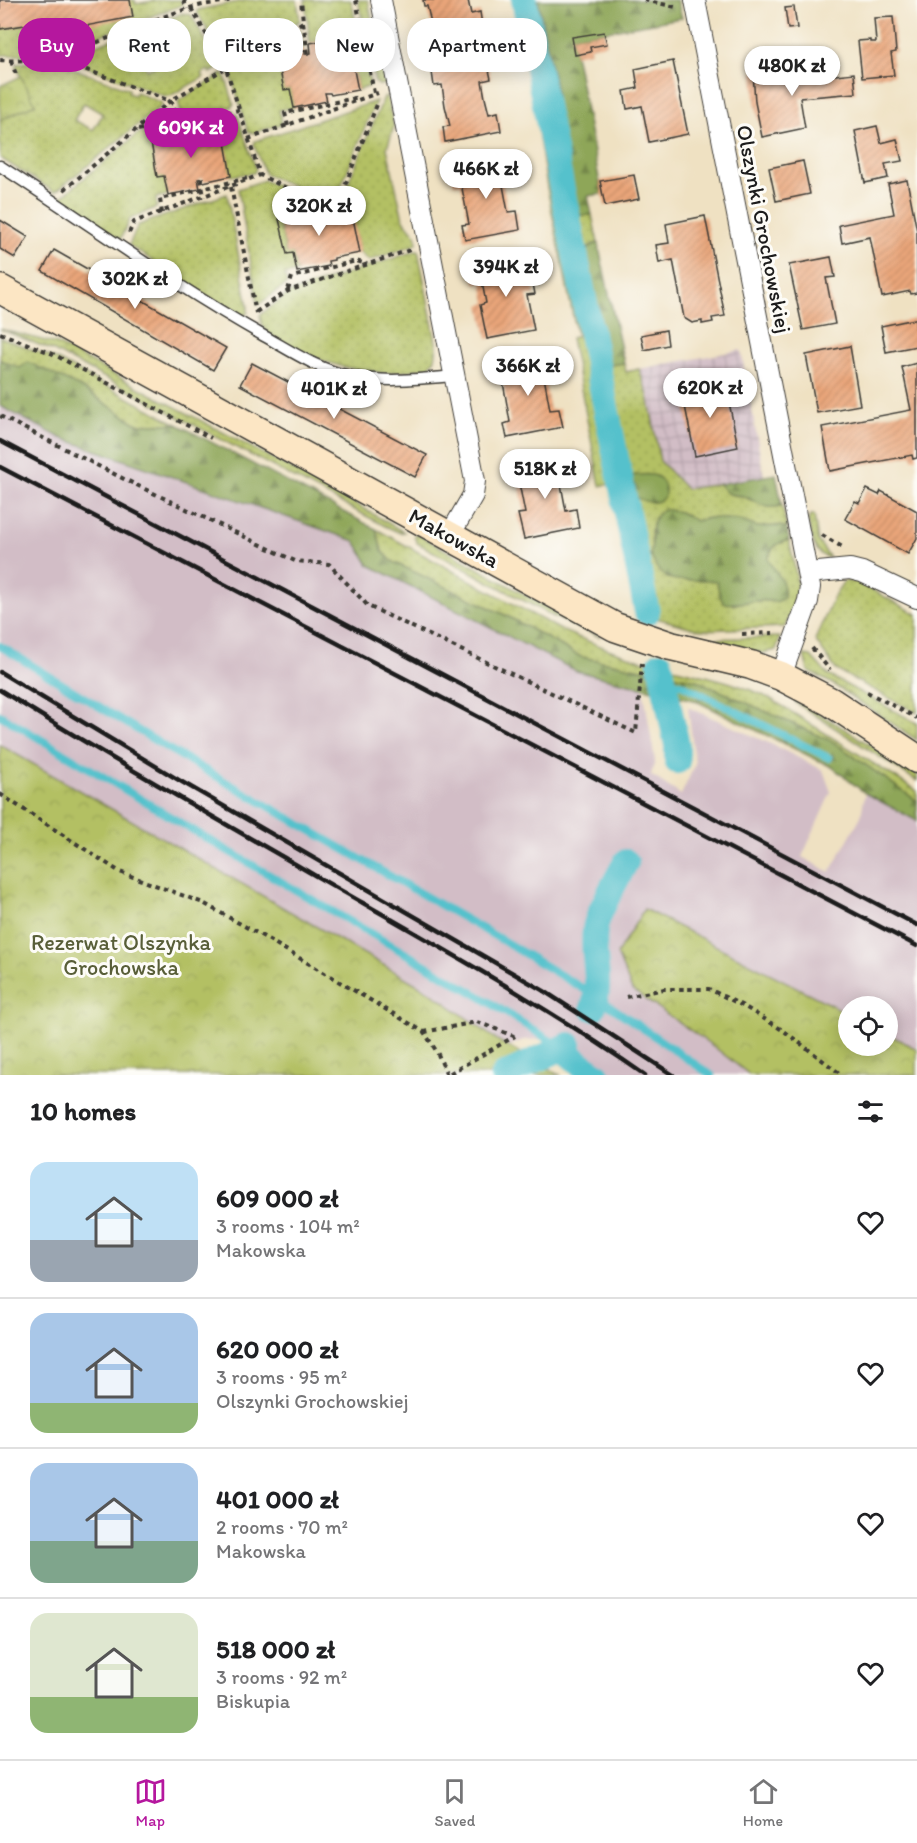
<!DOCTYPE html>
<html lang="en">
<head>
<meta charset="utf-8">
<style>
  :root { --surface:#fff; --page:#f2f2f2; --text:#202124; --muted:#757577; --line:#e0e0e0; --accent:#b5179e }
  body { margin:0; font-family:Itim,sans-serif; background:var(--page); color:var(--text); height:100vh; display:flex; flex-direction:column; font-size:22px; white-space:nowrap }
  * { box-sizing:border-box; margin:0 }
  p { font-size:20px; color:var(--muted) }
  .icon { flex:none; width:33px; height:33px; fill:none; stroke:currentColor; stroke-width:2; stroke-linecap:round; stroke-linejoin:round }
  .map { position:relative; height:1075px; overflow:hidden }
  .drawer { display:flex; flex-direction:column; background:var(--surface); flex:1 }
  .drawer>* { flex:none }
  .guide { position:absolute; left:18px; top:18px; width:600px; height:54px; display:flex; gap:12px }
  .controls { position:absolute; left:838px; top:996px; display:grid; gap:12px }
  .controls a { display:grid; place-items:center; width:60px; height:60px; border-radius:50%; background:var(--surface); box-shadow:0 3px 15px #0003; font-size:30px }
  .price { position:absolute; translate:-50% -51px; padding:0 14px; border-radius:21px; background:#fff; color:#222; font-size:20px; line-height:39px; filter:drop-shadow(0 2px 3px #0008) }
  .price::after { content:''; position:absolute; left:50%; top:36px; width:18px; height:14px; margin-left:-9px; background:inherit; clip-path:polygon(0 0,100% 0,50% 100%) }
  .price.active { background:var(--accent); color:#fff }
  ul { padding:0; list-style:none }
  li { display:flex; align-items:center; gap:18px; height:150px; padding:0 30px }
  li+li { border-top:2px solid var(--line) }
  li span { display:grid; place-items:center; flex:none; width:168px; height:120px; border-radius:18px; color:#555 }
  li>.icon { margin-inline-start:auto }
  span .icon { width:72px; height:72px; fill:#fffc; stroke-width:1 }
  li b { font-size:26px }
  h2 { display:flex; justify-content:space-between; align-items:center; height:72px; padding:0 30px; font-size:26px }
  .chip { padding:0 21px; border-radius:24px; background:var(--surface); box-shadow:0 3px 15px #0003; font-size:21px; line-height:54px }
  .chip.active { background:var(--accent); color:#fff }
  .menu { display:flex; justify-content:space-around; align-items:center; height:84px; border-top:2px solid var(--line); background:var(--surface); font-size:16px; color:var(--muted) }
  .menu a { display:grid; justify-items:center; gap:3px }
  .menu .active { color:var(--accent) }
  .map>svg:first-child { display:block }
  .industrial { fill:url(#industrial-grid) }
  .railway { fill:#d2bdc6; fill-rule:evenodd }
  .grass { fill:url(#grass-dots); stroke:#686e40; stroke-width:1.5; fill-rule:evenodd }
  .forest { fill:url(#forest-firs); stroke:#55613a; stroke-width:1.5 }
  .park { fill:url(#park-crowns); stroke:#686e40; stroke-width:1.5 }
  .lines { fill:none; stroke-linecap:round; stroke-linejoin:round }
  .stream { stroke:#54c1cc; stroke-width:8 }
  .canal { stroke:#54c1cc; stroke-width:26 }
  .building { fill:url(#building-hatch) }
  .lane-casing { stroke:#3c3a35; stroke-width:13 }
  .street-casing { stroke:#3c3a35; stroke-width:22 }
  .secondary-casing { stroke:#3c3a35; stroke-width:31 }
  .path { stroke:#3c3a35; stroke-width:4; stroke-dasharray:4.5 4.5; stroke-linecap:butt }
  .lane { stroke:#fff; stroke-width:10 }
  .street { stroke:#fff; stroke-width:20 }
  .secondary { stroke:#fce6c4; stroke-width:28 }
  .rail { stroke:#1c1c1c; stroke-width:4.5 }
  .labels { text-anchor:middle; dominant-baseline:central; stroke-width:6; stroke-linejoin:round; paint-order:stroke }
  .street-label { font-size:22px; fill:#1c1c1c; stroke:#fdfcf7 }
  .park-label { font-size:22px; fill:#585e38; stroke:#fdfcf7 }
</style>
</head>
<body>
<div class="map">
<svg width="917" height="1075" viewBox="0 0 917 1075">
  <defs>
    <pattern id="industrial-grid" width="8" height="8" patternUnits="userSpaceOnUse" patternTransform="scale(1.5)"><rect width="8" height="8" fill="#d2bdc6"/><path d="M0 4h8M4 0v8" fill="none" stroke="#b4a2aa"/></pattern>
    <pattern id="grass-dots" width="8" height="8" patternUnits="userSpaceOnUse" patternTransform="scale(1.5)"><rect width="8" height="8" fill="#b3c063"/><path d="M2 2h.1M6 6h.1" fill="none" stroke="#99a455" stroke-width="1.8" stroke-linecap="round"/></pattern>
    <pattern id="forest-firs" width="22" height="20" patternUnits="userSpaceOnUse" patternTransform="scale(1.5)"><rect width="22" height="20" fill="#8ea659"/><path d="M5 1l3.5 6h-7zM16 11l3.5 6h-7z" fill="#738649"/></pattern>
    <pattern id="park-crowns" width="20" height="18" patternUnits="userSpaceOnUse" patternTransform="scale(1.5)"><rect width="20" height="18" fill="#b3c063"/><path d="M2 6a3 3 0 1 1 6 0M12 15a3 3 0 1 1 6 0" fill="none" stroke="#99a455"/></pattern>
    <pattern id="building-hatch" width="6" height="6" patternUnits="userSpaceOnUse" patternTransform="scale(1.5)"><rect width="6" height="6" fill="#e9a579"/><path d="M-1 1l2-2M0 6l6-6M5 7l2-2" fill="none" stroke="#c78d68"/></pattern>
  </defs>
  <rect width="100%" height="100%" fill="#fdfcf7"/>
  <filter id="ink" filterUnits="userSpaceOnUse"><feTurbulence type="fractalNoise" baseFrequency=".0167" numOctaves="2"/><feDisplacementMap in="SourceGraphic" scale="12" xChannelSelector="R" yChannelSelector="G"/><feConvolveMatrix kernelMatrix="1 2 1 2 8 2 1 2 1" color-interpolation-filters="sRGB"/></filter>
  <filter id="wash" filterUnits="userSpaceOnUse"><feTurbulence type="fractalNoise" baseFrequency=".008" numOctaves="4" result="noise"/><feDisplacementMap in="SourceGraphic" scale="24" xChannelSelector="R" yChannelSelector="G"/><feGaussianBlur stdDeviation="1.35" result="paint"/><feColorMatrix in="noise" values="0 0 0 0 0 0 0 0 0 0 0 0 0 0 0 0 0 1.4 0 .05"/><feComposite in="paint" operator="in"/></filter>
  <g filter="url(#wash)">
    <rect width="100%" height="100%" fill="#efe1c2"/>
    <!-- industrial -->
    <polygon class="industrial" points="741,350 764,476 686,489 660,462 648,395 639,369"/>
    <!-- railway -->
    <path class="railway" d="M0,338L641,675L655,761L651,775L681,795L695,764L688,707L769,743L823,770L831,792L802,857L830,872L861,816L865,793L917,821V1075H600L588,1055L576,1043L568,1038L523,1040L510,1046L498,1040L432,993L0,745ZM849,1006H888V1046H849Z"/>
    <!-- grass -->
    <g class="grass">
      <polygon points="130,0 135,0 136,4 158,0 181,0 182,5 61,50 32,55 0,55 0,29 43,22 47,39 69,36 69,29"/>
      <polygon points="248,0 297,0 300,21 230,62 225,62 197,12 198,10"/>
      <polygon points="305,0 351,0 370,83 368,87 358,90 351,55 344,56 341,37 310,43"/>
      <polygon points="358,0 368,0 386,84 379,85 375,82"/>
      <path d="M513,0H538L556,92V104L553,118L572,215H592L598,243C586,246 586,252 583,264L603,366L624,363L626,372L639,369L648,395L660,461L686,489L719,484C722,487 725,492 730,494C734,496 740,495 744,497C757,502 769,511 782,505L787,528L780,526L757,527L738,520L709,518L696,521L680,512L651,530L652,553L667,578C684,581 702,576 718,582L720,592L733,605C748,601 760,598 776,602L772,566L768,559C771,547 777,543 789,540L797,579L796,597L785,627L700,630L656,618L636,609L611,484L600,486L571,338L577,336L547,187L531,88Z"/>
      <polygon points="183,13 191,15 220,65 218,69 210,73 208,70 202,74 204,77 170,96 164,96 66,59 65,57 128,33 147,70 180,54 164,20"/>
      <polygon points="297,29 301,30 303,50 277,56 284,90 290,89 294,108 279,110 282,124 254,133 248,132 230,72 232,67"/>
      <path d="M42,60L61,64L129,89L128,93L134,95L136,92L162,103L161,106L55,192L0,158V120L35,104L16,67L17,64ZM84,103L103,114L93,130L74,120Z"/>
      <polygon points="224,73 234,104 231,107 182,117 178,101"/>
      <polygon points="387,96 394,127 387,148 403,219 416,235 417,244 369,261 360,253 352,219 345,220 341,201 311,207 314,200 343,195 384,97"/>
      <polygon points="376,101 339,191 313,195 265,174 254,145 255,141"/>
      <polygon points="235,113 238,117 256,169 254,173 231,176 225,142 218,143 214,124 183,130 185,123"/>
      <polygon points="173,126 176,128 178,137 151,143 157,176 164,176 168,195 156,198 157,207 130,219 120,240 59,199 139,133"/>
      <polygon points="264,180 304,197 306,213 279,219 286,253 293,253 297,272 285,275 287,284 258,305 238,189"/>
      <path d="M227,194L248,306V313C238,320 233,315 223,309L129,245L138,225Z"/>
      <polygon points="418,250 437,347 435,359 429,367 401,372 382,373 343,367 311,357 267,334 262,325 260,315 289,293"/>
      <polygon points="0,329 57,344 326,487 404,532 400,533 385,526 54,351"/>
      <polygon points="0,337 54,358 177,424 137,424 117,412 0,360"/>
      <path d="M811,515H814L818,541L830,558C813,555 811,535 808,520Z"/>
      <path d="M376,529L561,630C589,642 618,654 648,662C690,673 732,679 771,699L917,791V801L833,742L696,680L581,657L507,616L393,562L382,551Z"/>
      <polygon points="415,533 600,637 554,617 417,543 414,537"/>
      <polygon points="844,581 857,582 917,614 917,713 836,670 815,640 835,594"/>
      <polygon points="780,637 776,650 763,653 755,652 706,639"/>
      <polygon points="804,655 811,656 828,675 917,723 917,740 831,683 808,671"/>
      <polygon points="795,700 809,707 917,774 917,781 796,703"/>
    </g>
    <!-- forest -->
    <g class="forest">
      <polygon points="538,0 677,0 682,18 572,37 602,194 588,196 592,215 572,215 553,118 556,104 556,92"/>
      <path d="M598,243L624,363L603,366L584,274C583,260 582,247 598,243Z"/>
      <polygon points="0,360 20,368 28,362 82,388 137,424 177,424 376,529 382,551 393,562 507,616 581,657 696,680 833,742 917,801 917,821 865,793 832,767 694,700 576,671 369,565 355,541 61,438 0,406"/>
      <path d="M776,474L782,505C766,512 757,501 743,496C738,495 732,495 727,493L719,484Z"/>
      <path d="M636,475C643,475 650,473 656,476C667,481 670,500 655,502C648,504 639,498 631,496L627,477Z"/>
      <path d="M663,509L680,512L696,521L709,518L738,520L757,527L780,526L787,528L789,540C777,543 771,547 768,559C775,573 787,581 784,598L776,602C755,597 743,606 724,603L720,597L717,582C701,576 673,587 660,572C656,568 653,560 650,555C656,538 645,523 663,509Z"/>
    </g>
    <!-- park -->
    <g class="park">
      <polygon points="21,76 35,104 0,120 0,86"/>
      <polygon points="0,745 432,993 497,1040 560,1075 0,1075"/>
      <polygon points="644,909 849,1014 849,1046 888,1046 888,1034 917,1049 917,1075 750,1075 713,1046 632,990 617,954"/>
    </g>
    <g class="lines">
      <!-- stream -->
      <g class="stream">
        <polyline points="0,646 172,751 500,939 597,997 711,1075"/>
        <polyline points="664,683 672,681 683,685 829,758"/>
        <polyline points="0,715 216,844 481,997 562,1048"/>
        <polyline points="581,1064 592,1063 608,1075"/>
      </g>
      <!-- canal -->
      <g class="canal">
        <polyline points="524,0 647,612"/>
        <polyline points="660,664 677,745 677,761"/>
        <path d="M593,1008C603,982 591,956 595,930C596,915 618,877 626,862"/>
        <polyline points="569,1045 562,1048 581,1064 597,1075"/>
        <polyline points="504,1075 562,1048"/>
      </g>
    </g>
    <g id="blocks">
      <!-- building -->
      <g class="building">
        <polygon points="0,0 130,0 133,17 69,29 70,36 47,40 43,22 0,29"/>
        <polygon points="423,0 468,0 471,14 480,12 483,32 427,43 425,28 432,27 427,6 424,6"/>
        <polygon points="794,7 797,28 788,29 785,8"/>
        <polygon points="893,17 896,52 891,53 894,75 862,78 858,41 870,40 870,42 876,42 874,18"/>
        <polygon points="604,32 607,44 590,47 591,52 575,55 572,37"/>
        <polygon points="341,37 344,56 351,55 358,90 331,95 330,93 325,93 327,101 294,108 290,89 284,90 277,56 305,50 305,54 308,54 311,53 310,43"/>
        <polygon points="487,61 491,79 482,81 485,98 489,114 498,112 501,131 445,142 443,127 450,126 445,106 442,85 434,86 432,72"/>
        <polygon points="673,61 688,134 649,142 642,106 627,109 624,91 638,88 635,69"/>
        <polygon points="791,69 792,74 817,72 817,77 854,73 856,93 800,98 805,128 762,137 755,102 753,72"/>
        <polygon points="214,124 218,143 225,142 231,176 203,182 203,178 198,179 200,189 168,195 164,176 157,177 151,142 178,137 179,140 184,139 183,130"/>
        <polygon points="877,126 881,143 897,139 902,161 885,164 888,178 865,183 855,131"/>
        <polygon points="507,160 511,178 502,180 508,212 517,211 520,230 465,240 462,225 469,224 461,183 454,184 451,171"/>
        <polygon points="803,161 810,194 776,201 769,168"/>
        <polygon points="634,175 639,199 605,206 600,181"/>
        <polygon points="907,180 917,231 917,293 911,294 910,291 882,297 870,237 842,243 839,225 894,214 888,184"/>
        <polygon points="341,201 345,220 353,218 360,253 334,258 334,260 328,261 329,266 297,272 293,253 287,254 279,219 306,213 307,218 312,217 311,207"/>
        <polygon points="705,216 725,316 712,318 713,322 702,324 702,321 692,323 684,318 673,260 659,263 656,245 669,243 666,224"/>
        <polygon points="0,220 28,237 15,258 0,249"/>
        <polygon points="54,250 226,348 213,370 42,271"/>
        <polygon points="831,257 835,277 826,278 835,324 803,330 789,265"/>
        <polygon points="528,258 535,294 527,295 534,330 487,339 480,305 486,303 482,282 475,283 473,269"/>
        <polygon points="915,319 917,346 886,352 881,326"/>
        <polygon points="666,330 668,345 644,350 641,335"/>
        <polygon points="850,346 860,405 817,413 806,355"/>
        <polygon points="549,357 553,376 544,377 550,410 559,409 563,427 507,438 504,424 510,422 503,382 496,383 492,367"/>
        <polygon points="252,363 427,455 415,477 240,385"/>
        <polygon points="917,363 917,458 913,459 912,455 830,471 822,427 911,410 902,367"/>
        <polygon points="725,382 738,447 695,456 682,391"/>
        <polygon points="565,458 569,477 560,479 566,511 576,509 579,528 524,539 518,514 525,513 516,468"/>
        <polygon points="867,489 879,495 881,491 917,511 917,538 908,554 845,519 855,501 859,503"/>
      </g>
    </g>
  </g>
  <g filter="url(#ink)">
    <use href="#blocks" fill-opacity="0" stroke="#3c3a35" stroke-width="1.5"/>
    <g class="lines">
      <defs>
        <path id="lane" d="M0,166C88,223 173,285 264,336C291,351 319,370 350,376C384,383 420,379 454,376"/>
        <g id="street">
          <polyline points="381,0 475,481 473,495 450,535"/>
          <polyline points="695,0 810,587 808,601 781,676"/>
          <polyline points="808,573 850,569 862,572 917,598"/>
        </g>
        <polyline id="secondary" points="0,289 615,627 671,646 751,665 781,676 831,702 917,759"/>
      </defs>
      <!-- lane casing -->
      <use href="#lane" class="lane-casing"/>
      <!-- street casing -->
      <use href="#street" class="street-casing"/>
      <!-- secondary casing -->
      <use href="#secondary" class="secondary-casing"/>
      <!-- path -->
      <g class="path">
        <polyline points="184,0 187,9"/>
        <polyline points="356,0 374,93"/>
        <polyline points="644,0 676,7"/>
        <polyline points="191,8 226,68 260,175 309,199 342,193 378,102"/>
        <polyline points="303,22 308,54"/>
        <polyline points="52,57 170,101 175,106 181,140"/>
        <path d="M0,60C63,66 128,26 187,9C202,4 218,3 233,0"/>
        <polyline points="11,61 17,77"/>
        <polyline points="288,126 285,113 359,97"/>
        <polyline points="138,130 239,110"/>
        <polyline points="248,139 378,93"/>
        <polyline points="201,179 204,197"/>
        <polyline points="231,187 256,313"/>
        <polyline points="64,190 170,101 303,22 301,0"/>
        <polyline points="309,199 309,217"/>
        <polyline points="162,213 160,199 248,178"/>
        <polyline points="129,233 134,222 260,175"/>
        <polyline points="288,290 292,277 356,261 367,264"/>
        <polyline points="256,312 288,291 410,250"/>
        <polyline points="0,333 53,354 211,438"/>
        <polyline points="0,416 126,480 295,561 329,564 368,606 636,733 642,663"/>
        <polyline points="822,535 844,548"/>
        <polyline points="742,634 773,633"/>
        <polyline points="812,648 830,670"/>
        <polyline points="867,692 917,718"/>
        <polyline points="0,794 120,872 203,903 264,937 424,1032 437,1052 447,1075 515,1036"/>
        <polyline points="626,997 664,989 709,989 745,1007 784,1031 842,1075"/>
        <polyline points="424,1032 477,1022 514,1036"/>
      </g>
      <!-- lane -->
      <use href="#lane" class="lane"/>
      <!-- street -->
      <use href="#street" class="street"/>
      <!-- secondary -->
      <use href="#secondary" class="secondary"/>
      <!-- rail -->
      <g class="rail">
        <polyline points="0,441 917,925"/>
        <polyline points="0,467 917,946"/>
        <polyline points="0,672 182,782 544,991 673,1075"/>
        <path d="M0,690C119,764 241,833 363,903C459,958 555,1012 645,1075"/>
      </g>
    </g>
  </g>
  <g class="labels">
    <!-- street labels -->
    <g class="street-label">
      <text transform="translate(764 229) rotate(79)">Olszynki Grochowskiej</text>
      <text transform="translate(454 538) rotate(29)">Makowska</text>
    </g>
    <!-- park labels -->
    <g class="park-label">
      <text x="121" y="942">Rezerwat Olszynka<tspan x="121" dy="25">Grochowska</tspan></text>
    </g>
  </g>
</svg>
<div class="controls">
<a><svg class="icon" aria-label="locate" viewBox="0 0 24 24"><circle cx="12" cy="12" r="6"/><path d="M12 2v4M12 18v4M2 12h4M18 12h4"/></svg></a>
</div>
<b class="price" style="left:792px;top:97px">480K zł</b>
<b class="price active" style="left:191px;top:159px">609K zł</b>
<b class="price" style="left:486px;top:200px">466K zł</b>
<b class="price" style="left:319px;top:237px">320K zł</b>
<b class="price" style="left:506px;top:298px">394K zł</b>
<b class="price" style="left:135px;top:310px">302K zł</b>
<b class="price" style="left:528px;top:397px">366K zł</b>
<b class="price" style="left:710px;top:419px">620K zł</b>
<b class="price" style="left:334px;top:420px">401K zł</b>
<b class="price" style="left:545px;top:500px">518K zł</b>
<div class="guide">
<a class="chip active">Buy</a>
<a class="chip">Rent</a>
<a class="chip">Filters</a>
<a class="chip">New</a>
<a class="chip">Apartment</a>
</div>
</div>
<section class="drawer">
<h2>10 homes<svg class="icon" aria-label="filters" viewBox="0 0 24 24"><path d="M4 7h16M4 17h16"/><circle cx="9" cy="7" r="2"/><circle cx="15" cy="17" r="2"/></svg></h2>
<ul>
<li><span style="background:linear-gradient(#bfe0f5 65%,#9aa5b1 0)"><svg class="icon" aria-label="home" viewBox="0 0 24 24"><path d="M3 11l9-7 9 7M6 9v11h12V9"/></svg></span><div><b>609 000 zł</b><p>3 rooms · 104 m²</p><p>Makowska</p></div><svg class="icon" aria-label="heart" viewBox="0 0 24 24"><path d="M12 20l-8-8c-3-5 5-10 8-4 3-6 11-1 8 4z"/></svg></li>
<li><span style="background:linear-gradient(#a9c7e8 75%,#8fb573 0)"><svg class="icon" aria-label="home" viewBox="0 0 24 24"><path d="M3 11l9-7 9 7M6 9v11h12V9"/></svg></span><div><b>620 000 zł</b><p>3 rooms · 95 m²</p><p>Olszynki Grochowskiej</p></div><svg class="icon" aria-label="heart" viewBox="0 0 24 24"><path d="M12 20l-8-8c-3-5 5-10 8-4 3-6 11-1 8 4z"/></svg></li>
<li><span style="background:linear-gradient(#a9c7e8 65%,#7fa58c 0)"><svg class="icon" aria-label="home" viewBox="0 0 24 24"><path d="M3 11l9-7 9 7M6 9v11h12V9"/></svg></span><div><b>401 000 zł</b><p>2 rooms · 70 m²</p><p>Makowska</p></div><svg class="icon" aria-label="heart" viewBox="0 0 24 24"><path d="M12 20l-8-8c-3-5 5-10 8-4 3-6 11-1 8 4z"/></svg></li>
<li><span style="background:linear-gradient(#dfe7d0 70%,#8fb573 0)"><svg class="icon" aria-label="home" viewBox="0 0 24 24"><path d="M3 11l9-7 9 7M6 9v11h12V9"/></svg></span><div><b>518 000 zł</b><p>3 rooms · 92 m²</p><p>Biskupia</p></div><svg class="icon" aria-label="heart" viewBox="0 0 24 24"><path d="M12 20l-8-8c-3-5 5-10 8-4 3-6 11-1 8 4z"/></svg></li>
</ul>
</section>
<nav class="menu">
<a class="active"><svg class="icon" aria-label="map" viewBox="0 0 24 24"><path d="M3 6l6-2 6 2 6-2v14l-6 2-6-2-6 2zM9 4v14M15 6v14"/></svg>Map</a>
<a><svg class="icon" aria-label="saved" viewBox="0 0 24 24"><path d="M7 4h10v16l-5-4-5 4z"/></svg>Saved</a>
<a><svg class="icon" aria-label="home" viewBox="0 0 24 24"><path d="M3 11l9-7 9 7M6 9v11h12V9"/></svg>Home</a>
</nav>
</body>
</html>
